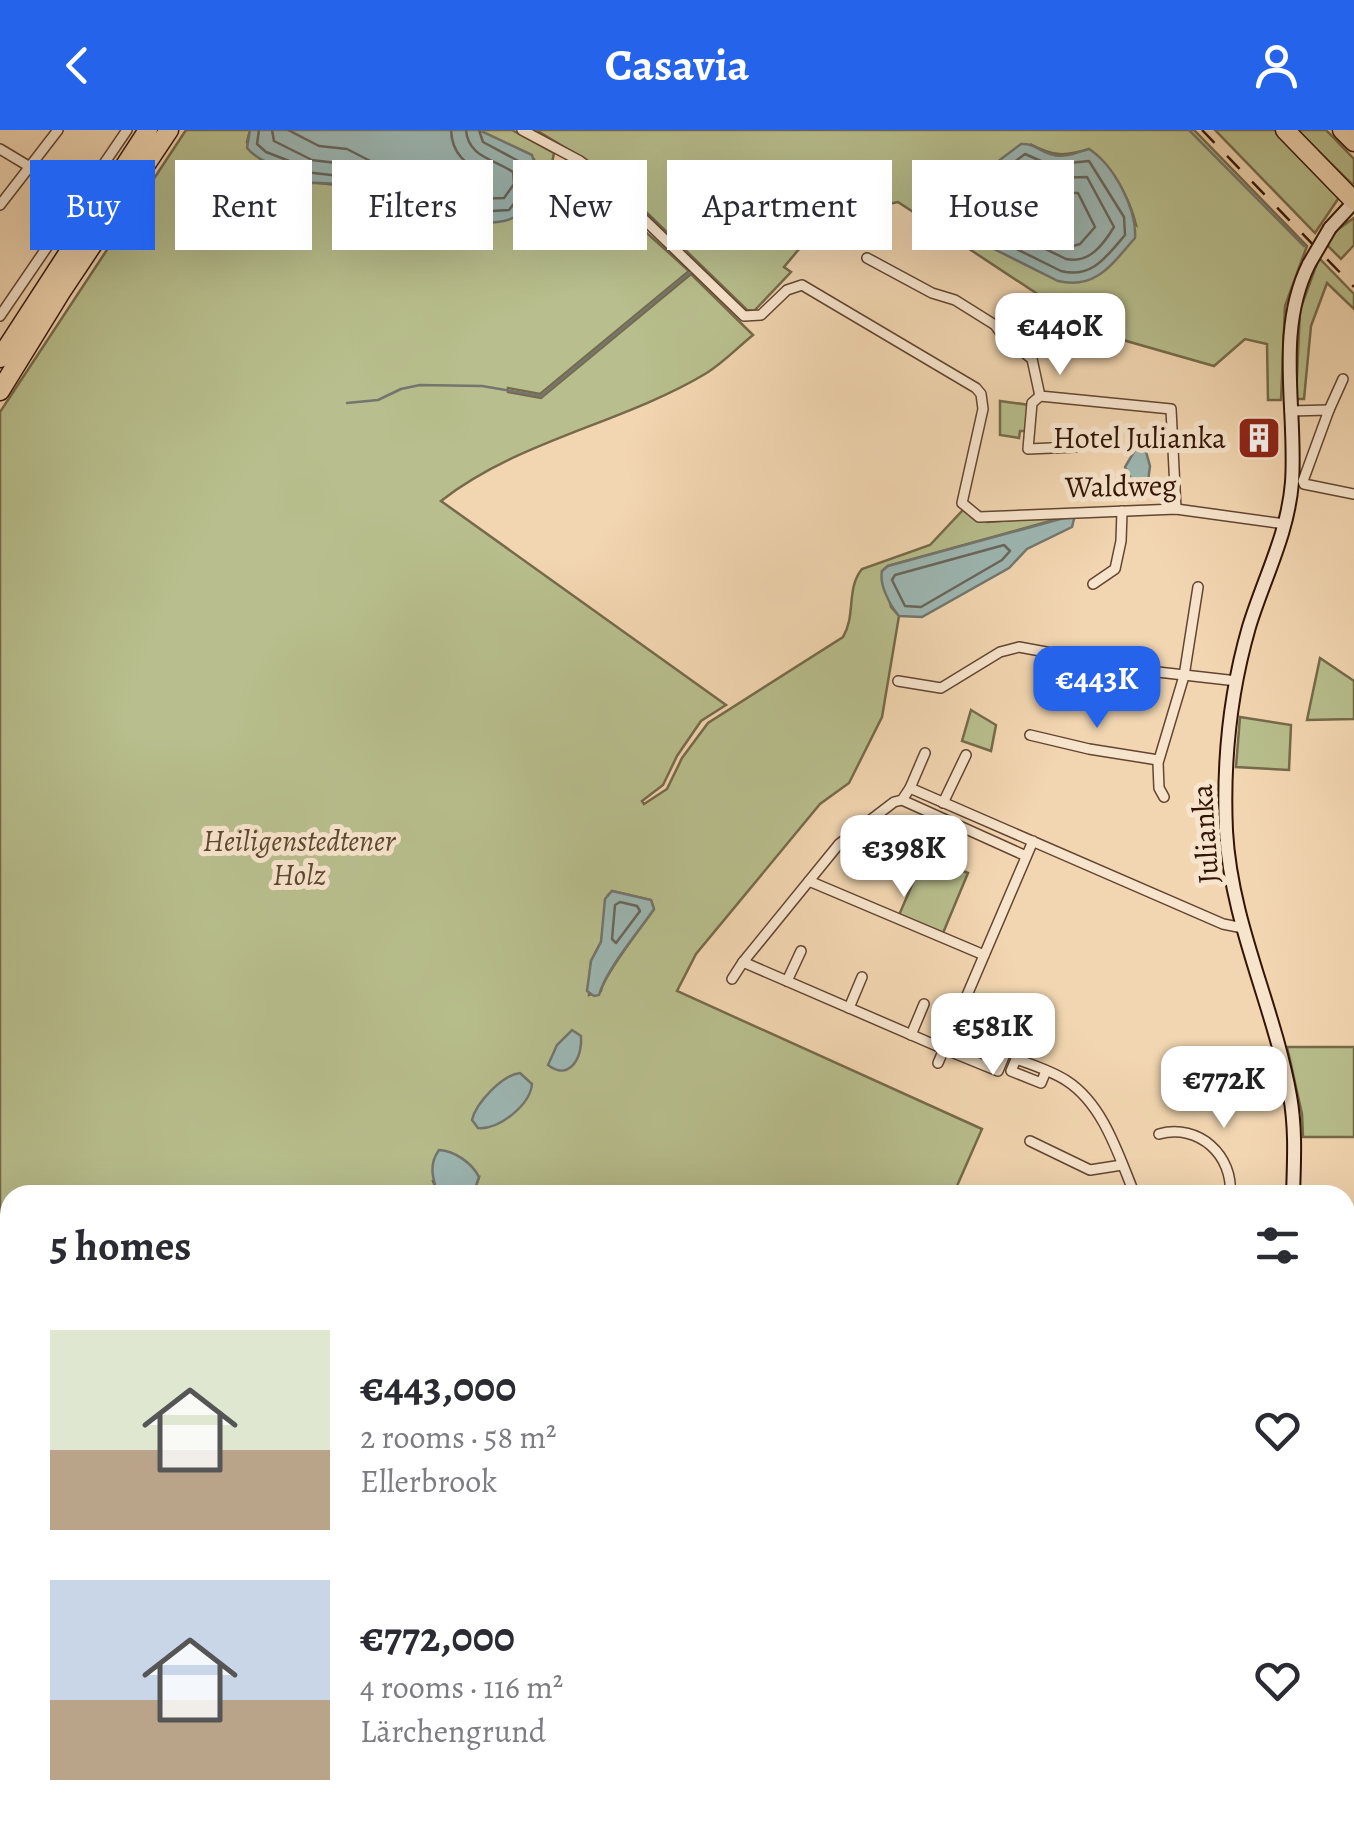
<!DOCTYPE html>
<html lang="en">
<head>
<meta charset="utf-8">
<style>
  :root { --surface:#fff; --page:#f7f7f7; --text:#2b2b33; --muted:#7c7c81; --accent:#2563eb }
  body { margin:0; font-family:Alegreya,serif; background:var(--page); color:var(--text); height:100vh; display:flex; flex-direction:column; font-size:38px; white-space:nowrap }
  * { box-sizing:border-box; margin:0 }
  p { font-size:32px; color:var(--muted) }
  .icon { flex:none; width:55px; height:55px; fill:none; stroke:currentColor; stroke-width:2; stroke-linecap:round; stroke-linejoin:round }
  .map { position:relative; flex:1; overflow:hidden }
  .panel { position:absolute; left:0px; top:1055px; width:1355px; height:642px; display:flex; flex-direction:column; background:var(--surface); border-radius:30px 30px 0 0; box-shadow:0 10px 40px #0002 }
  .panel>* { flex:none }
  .banner { position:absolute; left:30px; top:30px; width:1295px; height:90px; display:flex; gap:20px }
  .price { position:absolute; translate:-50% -85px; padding:0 22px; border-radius:20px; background:#fff; color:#222; font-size:32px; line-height:65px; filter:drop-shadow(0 2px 5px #0008) }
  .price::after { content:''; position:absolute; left:50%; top:60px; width:30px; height:22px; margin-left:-15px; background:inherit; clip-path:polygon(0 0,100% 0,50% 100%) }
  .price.selected { background:var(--accent); color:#fff }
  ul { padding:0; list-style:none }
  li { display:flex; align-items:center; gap:30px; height:250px; padding:0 50px }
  li span { display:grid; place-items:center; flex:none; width:280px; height:200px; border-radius:0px; color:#555 }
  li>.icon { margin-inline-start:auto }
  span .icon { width:120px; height:120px; fill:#fffc; stroke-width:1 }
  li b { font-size:42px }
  h2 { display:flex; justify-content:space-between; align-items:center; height:120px; padding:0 50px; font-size:42px }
  .tag { padding:0 35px; border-radius:0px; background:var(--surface); box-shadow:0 10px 40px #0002; font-size:35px; line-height:90px }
  .tag.selected { background:var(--accent); color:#fff }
  header { display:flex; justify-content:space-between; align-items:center; height:130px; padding:0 50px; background:var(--accent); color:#fff; font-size:45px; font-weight:600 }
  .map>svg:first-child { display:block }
  .green { fill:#b8be8d; stroke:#766a4a; stroke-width:2.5; fill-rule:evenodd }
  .water { fill:#9db7b3; stroke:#73766e; stroke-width:2.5 }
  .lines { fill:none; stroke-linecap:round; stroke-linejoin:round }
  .shore { stroke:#68665c; stroke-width:2.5 }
  .stream { stroke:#73766e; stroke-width:2.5 }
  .street-casing { stroke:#634531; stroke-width:12 }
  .secondary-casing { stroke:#331506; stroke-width:16 }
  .highway-casing { stroke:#331506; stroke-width:21 }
  .street { stroke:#f7e4cc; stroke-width:9 }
  .secondary { stroke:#f7e4cc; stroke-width:12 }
  .highway { stroke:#f2d6b1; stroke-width:18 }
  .rail { stroke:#331506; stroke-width:2.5; stroke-dasharray:18 18; stroke-linecap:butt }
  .secondary-bridge-casing { stroke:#331506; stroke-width:16; stroke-linecap:butt }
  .secondary-bridge { stroke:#f7e4cc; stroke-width:12 }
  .labels { text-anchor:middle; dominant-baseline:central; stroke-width:10; stroke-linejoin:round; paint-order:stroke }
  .poi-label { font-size:30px; fill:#331506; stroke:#f7e4cc; text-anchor:end }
  .street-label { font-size:30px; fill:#331506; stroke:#f7e4cc }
  .park-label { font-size:30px; font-style:italic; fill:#5b482e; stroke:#f7e4cc }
</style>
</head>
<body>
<header><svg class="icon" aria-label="back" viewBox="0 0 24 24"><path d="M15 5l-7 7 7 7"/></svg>Casavia<svg class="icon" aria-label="person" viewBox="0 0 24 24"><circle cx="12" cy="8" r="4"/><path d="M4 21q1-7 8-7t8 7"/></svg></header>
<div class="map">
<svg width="1354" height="1696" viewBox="0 0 1354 1696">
  <rect width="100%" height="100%" fill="#f2d6b1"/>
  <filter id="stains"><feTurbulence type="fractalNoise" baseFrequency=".002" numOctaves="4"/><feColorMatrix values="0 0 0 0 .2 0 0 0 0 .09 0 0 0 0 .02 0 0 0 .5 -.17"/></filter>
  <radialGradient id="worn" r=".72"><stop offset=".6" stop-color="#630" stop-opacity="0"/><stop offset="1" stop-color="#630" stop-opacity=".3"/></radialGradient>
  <!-- green -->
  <g class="green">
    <path d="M186,0H250L247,12L262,31L293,43L299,51L338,55L369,74L413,85L432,83L475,92L486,91L535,36L534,29L479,0H512L554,23L537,109L560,111L576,39L689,141L540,264L508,258V262L541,268L691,144L753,205C737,218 722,234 705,244C621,294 519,310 441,371L726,575L701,591L677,626L663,655L642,671L644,674L667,659L682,628L708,593L843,507C856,486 846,458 862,439L930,415L963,380L976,389L988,392L1072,385L888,436L882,441L891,477L899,486L882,587L849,653L820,674L696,824L677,861L982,999L953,1065H473L479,1047L433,1051L438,1065H10V1140L0,1136V282ZM612,761L651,770L654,779C643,795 602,847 601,861L589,865L591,831L601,812L608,765Z"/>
    <path d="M536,0H1194L1307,116L1285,176L1281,270H1268L1267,214L1245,209L1214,236L1095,202L898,72L859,80L815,100L784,137L791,142L754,181L747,180L605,42ZM1030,14C1053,26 1064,27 1089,19C1110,33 1130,69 1136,95Z"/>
    <polygon points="1215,0 1281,0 1340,66 1315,103"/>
    <polygon points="1297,0 1326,0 1354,29 1354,56"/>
    <polygon points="1354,88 1354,115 1341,129 1326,114 1337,100"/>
    <polygon points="1319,128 1354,164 1354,179 1327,153 1311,196 1304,269 1296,269 1300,180"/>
    <polygon points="1000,271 1030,275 1026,301 1020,301 1019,308 1000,305"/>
    <polygon points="1320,528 1354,551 1354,589 1307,590"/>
    <polygon points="971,580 996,595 991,621 962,611"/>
    <polygon points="1240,587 1291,595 1289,640 1236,637"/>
    <polygon points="925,725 968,743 943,803 899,785"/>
    <polygon points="1287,917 1354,917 1354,1007 1303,1007 1302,984"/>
    <polygon points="1345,1358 1354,1373 1354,1593 1345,1593"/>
    <polygon points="10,1548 10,1680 0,1688 0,1558"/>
    <polygon points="112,1688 306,1688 311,1696 119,1696"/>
    <polygon points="765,1688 977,1688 974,1696 762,1696"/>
    <polygon points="1160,1688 1263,1688 1263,1696 1163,1696"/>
  </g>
  <!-- water -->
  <g class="water">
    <path d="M250,0H479L532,25C537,41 539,54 531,70C511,108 465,87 432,83C419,81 406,85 393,81C385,79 373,75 365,71C356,66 348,59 338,55C326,51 312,55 299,51C285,35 261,35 247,18Z"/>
    <path d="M1021,14C1035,13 1041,23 1054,25C1066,28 1078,22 1089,19C1114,35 1137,79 1135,108C1112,134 1096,160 1058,151L960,102C949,91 944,84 948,69Z"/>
    <polygon points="1145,318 1150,336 1147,359 1136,358 1125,337 1135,320"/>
    <path d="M1075,385L1072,397L1027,419L1009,438L922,487L899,486C890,475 879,455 882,441L888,436Z"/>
    <path d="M612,761L651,770L654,779C637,804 607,838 599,865L594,866L587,861L591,831L601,812L605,769Z"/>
    <path d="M572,900L581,906C583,926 570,952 548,935L557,915Z"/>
    <path d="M520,943L532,954C530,975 499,1000 478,998L472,990C476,973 502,945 520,943Z"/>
    <path d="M439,1020C455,1021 472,1033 479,1047L473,1065H438C433,1049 428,1035 439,1020Z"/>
  </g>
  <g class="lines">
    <!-- shore -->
    <g class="shore">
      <polyline points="259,0 257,14 266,22 297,34 305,42 340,46 372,64 396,71 413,74 433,73 474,82 509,80 526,58 524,34 483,12 479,0"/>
      <path d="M272,0L274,11L312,30L344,34L377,52L401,58L435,60L469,69L504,68L514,54L513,42C494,29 468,27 466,0"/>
      <path d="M288,0L319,16L347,19L382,37L406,44L437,46L472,54L486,53L487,45C466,34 452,25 451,0"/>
      <path d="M1025,24L1050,35L1089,31L1124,87L1125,105C1107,126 1092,149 1061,141L966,94L958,86V74Z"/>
      <path d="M1026,39L1049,48L1087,47L1114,97C1103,115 1089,134 1066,129L974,84L975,77Z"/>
      <polygon points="1028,57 1048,63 1078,63 1095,97 1080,114 1073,116 1003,82 1003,75"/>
      <polygon points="1004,415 1010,421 1002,430 921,477 905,476 892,450 895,445"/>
      <polygon points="620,772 637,776 640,781 616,813 612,809 615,775"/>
    </g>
    <!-- stream -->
    <g class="stream">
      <polyline points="1189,0 1304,116"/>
      <polyline points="347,273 378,270 401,259 420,255 482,256 541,266 689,143"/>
    </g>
    <defs>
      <g id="street">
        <polyline points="522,0 580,31 596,43 744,186 761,185 787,160 802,155 976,258 981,264 983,279 962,373 979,387 1176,379 1285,394"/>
        <polyline points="0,19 30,37"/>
        <polyline points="0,75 58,0"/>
        <polyline points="867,128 932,163 955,170 995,195 1003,206 1032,229 1040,266 1171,279 1176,379"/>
        <polyline points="0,186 127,0"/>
        <polyline points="1040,266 1032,273 1028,319 1075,317"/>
        <polyline points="1329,280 1343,249"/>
        <polyline points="1290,281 1329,280 1303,351 1304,354 1354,364"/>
        <polyline points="1093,454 1115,439 1121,411 1122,381"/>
        <polyline points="898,551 941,558 1000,522 1019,517 1149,541 1237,551"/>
        <polyline points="1030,605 1089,619 1158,630"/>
        <polyline points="910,658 925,623"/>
        <polyline points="1164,667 1159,658 1158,633 1184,546 1198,457"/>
        <polyline points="902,670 1026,726"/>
        <polyline points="943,673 966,625"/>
        <polyline points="1033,711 944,919 743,832 839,714 894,672 902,670 910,658 1223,794 1243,798"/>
        <polyline points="809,751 984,825"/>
        <polyline points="732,849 743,832"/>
        <polyline points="787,851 801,821"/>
        <polyline points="849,878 862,847"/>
        <polyline points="911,905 924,874"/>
        <polyline points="938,933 944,919 998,941 1006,922 953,899"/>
        <path d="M1046,941L1041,953L1011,941L1016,929C1033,935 1052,941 1067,951C1104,975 1119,1027 1135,1065"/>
        <path d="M1159,1004C1199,993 1234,1026 1230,1065"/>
        <polyline points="1030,1011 1090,1040 1122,1035"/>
      </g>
      <g id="secondary">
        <polyline points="1330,98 1354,72"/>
        <path d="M1293,1065C1294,1032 1296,999 1290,966C1274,876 1231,793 1226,701C1223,633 1230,563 1249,497C1264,448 1288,404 1292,352C1297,280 1275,202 1309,134"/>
        <polyline points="1345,1345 1354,1359"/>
      </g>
      <g id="highway">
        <polyline points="1285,0 1354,71"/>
        <polyline points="1342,0 1354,12"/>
        <polyline points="0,228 148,0"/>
        <polyline points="0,261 61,162 169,0"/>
      </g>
    </defs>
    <!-- street casing -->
    <use href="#street" class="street-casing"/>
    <!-- secondary casing -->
    <use href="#secondary" class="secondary-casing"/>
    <!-- highway casing -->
    <use href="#highway" class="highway-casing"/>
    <!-- street -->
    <use href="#street" class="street"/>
    <!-- secondary -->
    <use href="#secondary" class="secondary"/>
    <!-- highway -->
    <use href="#highway" class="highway"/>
    <!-- rail -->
    <polyline class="rail" points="1202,0 1354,157"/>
    <defs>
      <polyline id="secondary-bridge" points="1309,134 1330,98"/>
    </defs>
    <!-- secondary-bridge casing -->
    <use href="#secondary-bridge" class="secondary-bridge-casing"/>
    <!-- secondary-bridge -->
    <use href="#secondary-bridge" class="secondary-bridge"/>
  </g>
  <!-- icons -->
  <defs>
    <symbol id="building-square" viewBox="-11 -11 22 22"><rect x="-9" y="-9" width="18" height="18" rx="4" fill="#8f2418" stroke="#f7e4cc"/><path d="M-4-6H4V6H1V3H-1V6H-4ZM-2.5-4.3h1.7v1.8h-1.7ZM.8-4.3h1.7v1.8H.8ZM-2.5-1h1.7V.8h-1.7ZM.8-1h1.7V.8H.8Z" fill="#fff"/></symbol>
  </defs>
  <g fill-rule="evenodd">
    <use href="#building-square" x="1234" y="283" width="50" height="50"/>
  </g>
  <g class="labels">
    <!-- poi labels -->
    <g class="poi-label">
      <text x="1226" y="308">Hotel Julianka</text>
    </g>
    <!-- street labels -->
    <g class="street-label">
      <text transform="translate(1121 356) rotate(-1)">Waldweg</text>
      <text transform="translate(1205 704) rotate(-94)">Julianka</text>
    </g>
    <!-- park labels -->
    <g class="park-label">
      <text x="299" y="711">Heiligenstedtener<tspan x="299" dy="34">Holz</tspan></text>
    </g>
  </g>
  <rect width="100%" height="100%" filter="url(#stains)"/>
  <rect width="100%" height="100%" fill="url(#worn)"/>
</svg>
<b class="price" style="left:1060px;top:248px">€440K</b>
<b class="price selected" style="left:1097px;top:601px">€443K</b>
<b class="price" style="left:904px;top:770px">€398K</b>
<b class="price" style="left:993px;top:948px">€581K</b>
<b class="price" style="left:1224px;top:1001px">€772K</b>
<div class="banner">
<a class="tag selected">Buy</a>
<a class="tag">Rent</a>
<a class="tag">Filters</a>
<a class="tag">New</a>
<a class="tag">Apartment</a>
<a class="tag">House</a>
</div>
<section class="panel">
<h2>5 homes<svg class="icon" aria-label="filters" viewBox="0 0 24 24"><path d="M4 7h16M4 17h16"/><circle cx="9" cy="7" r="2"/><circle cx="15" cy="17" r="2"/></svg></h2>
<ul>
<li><span style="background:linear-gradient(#dfe7d0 60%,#b9a48a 0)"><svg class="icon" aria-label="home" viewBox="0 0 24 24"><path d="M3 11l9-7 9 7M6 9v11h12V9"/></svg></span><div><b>€443,000</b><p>2 rooms · 58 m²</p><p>Ellerbrook</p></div><svg class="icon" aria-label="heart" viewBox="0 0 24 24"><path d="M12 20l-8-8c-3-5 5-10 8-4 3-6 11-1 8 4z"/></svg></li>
<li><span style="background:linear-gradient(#c9d6e8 60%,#b9a48a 0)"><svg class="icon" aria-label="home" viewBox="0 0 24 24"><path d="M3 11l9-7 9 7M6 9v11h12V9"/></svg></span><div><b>€772,000</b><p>4 rooms · 116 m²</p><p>Lärchengrund</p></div><svg class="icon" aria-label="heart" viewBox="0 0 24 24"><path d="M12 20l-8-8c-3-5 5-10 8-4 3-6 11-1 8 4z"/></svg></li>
</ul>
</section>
</div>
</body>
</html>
